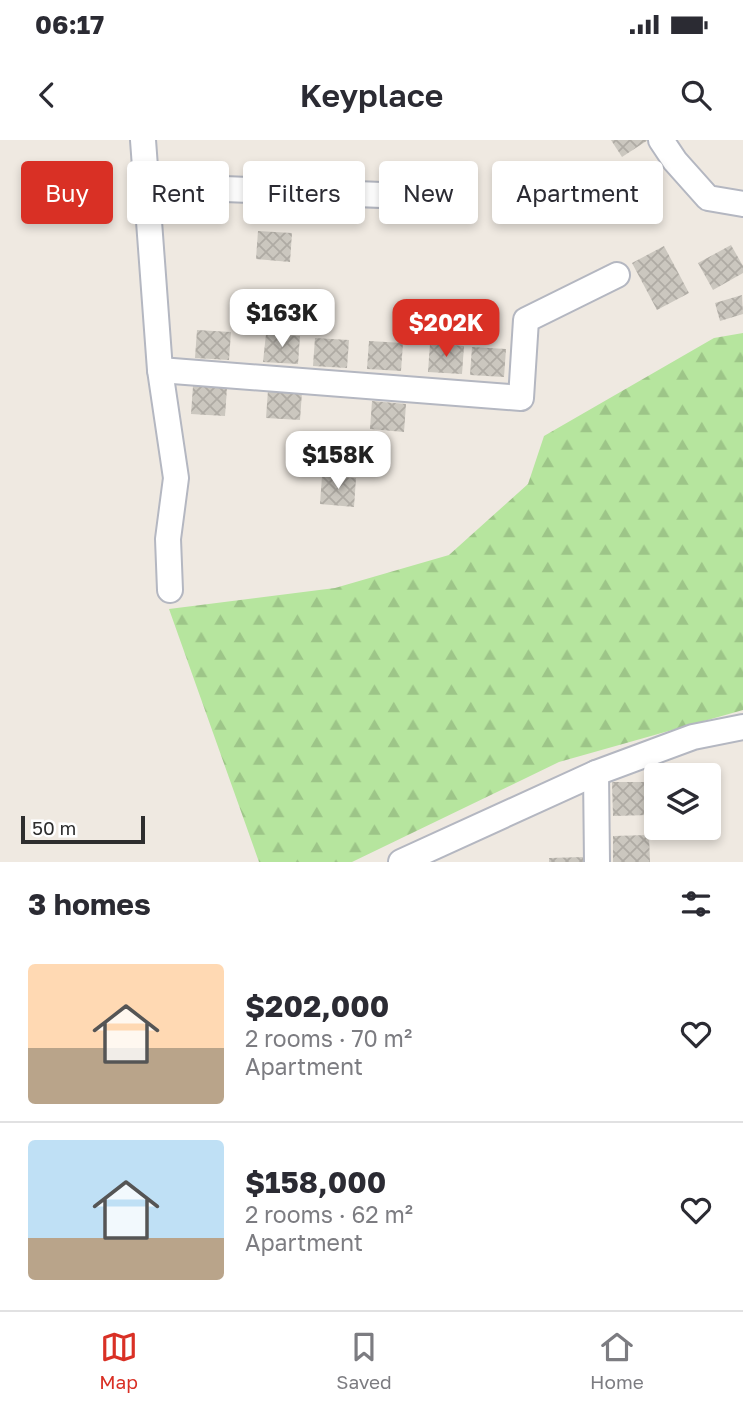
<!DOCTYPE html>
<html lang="en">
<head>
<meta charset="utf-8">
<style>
  :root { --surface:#fff; --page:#f7f7f7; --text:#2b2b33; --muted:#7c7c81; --line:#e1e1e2; --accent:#d93025 }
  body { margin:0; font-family:"Golos Text",sans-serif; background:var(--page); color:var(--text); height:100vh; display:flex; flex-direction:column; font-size:26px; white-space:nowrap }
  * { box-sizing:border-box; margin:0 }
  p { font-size:23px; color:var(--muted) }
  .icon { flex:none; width:38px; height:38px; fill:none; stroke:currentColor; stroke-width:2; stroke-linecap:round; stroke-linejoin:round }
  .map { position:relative; height:722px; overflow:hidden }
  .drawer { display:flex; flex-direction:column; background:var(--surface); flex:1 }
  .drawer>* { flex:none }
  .top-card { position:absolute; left:21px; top:21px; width:702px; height:63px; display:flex; gap:14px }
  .buttons { position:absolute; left:644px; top:623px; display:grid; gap:14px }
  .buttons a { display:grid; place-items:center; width:77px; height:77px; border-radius:7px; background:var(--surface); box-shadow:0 4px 10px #0003; font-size:35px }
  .scale { position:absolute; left:21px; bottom:18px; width:124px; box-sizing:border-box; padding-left:7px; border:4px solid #2e2e2e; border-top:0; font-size:19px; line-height:24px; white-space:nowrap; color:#2e2e2e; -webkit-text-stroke:5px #fff; paint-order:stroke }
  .price { position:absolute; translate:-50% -60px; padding:0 16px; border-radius:14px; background:#fff; color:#222; font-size:23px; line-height:46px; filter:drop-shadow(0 2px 4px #0008) }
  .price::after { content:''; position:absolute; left:50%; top:42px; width:21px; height:16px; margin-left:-10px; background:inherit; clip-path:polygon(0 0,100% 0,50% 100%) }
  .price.active { background:var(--accent); color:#fff }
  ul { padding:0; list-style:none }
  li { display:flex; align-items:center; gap:21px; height:175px; padding:0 28px }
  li+li { border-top:2px solid var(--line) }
  li span { display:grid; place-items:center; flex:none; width:196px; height:140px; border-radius:7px; color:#555 }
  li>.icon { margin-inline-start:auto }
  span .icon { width:84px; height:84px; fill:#fffc; stroke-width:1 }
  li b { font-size:30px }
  h2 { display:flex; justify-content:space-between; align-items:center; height:84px; padding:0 28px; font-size:30px }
  .chip { padding:0 24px; border-radius:7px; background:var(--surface); box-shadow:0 4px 10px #0003; font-size:24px; line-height:63px }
  .chip.active { background:var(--accent); color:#fff }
  .status { display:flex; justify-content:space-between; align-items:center; height:49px; padding:0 35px; background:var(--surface); direction:ltr }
  .status svg { height:19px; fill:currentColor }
  header { display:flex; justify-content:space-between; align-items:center; height:91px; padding:0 28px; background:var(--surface); font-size:32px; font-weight:600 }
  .tab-bar { display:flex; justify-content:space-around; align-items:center; height:98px; border-top:2px solid var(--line); background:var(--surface); font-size:19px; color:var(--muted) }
  .tab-bar a { display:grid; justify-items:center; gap:4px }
  .tab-bar .active { color:var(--accent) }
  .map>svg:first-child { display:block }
  .forest { fill:url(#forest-firs) }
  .building { fill:url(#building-cross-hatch) }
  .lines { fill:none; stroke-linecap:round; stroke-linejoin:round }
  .minor-casing { stroke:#b4b7c1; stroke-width:28 }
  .minor { stroke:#fff; stroke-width:24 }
</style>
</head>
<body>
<div class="status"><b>06:17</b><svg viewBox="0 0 49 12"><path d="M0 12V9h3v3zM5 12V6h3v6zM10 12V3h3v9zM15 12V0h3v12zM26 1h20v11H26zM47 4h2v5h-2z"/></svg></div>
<header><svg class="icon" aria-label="back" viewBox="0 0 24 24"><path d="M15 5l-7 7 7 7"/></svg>Keyplace<svg class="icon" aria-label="search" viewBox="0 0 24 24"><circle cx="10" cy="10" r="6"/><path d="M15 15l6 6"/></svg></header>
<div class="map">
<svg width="743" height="722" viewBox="0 0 743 722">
  <defs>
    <pattern id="forest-firs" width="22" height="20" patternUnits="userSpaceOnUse" patternTransform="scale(1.75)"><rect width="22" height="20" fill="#b6e59e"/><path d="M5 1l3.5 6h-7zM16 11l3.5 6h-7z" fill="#9dc588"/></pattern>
    <pattern id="building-cross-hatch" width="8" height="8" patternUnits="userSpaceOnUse" patternTransform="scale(1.75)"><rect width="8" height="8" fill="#cbc7bf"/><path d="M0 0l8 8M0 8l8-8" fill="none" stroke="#afaba4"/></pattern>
  </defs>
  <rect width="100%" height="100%" fill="#efe9e1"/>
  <!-- forest -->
  <polygon class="forest" points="743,193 743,570 559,622 352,722 259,722 169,469 335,448 449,415 528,344 544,296 714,198"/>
  <!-- building -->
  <g class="building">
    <polygon points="611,0 648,0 622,17"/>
    <polygon points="434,24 468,26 466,55 432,52"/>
    <polygon points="258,91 292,93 290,122 256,119"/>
    <polygon points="731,105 743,126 743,133 713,150 698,123"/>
    <polygon points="664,106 689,153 657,170 632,123"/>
    <polygon points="742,155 743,174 720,181 715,163"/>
    <polygon points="197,190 231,192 229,220 195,218"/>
    <polygon points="266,194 300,196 298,224 263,222"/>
    <polygon points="315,198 349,200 347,228 313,226"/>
    <polygon points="369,201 403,203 401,231 367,229"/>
    <polygon points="430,203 464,206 462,234 428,232"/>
    <polygon points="472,207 506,209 504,237 470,235"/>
    <polygon points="193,246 227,248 225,276 191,274"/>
    <polygon points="268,250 302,252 300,280 266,278"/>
    <polygon points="372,261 406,264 404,292 370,289"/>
    <polygon points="324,300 358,303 356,331 322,329"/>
    <polygon points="322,336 356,338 354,367 320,364"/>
    <polygon points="612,642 649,642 649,675 613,676"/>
    <polygon points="649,695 650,722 613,722 613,696"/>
    <polygon points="585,717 585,722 549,722 549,718"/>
  </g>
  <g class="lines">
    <defs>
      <g id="minor">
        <polyline points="143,0 160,230 176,338 168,399 170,450"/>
        <polyline points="661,0 675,21 708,58 743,64"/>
        <polyline points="147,46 459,58"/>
        <polyline points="160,230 521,258 526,180 617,135"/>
        <polyline points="596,633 597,722"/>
        <polyline points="401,722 596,633 693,597 743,587"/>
      </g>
    </defs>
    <!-- minor casing -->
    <use href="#minor" class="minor-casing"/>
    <!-- minor -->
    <use href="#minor" class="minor"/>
  </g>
</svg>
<div class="buttons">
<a><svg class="icon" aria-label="layers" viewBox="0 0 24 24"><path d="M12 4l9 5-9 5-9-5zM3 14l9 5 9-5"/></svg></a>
</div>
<div class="scale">50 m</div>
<b class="price" style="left:282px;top:209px">$163K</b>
<b class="price active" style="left:446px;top:219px">$202K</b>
<b class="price" style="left:338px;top:351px">$158K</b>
<div class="top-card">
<a class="chip active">Buy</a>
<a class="chip">Rent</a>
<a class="chip">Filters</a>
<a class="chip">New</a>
<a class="chip">Apartment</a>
</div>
</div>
<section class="drawer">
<h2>3 homes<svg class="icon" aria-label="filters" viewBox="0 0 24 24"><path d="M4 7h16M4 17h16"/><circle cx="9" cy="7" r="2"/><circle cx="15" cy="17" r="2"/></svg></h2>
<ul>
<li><span style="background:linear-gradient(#ffd9b3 60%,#b9a48a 0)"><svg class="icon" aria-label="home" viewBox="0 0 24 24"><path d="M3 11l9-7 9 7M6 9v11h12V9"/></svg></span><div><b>$202,000</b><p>2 rooms · 70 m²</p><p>Apartment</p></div><svg class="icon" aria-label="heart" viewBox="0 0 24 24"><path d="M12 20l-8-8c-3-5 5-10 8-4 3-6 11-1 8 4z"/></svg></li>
<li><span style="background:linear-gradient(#bfe0f5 70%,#b9a48a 0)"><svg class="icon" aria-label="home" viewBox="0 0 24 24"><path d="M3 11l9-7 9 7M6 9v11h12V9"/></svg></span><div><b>$158,000</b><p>2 rooms · 62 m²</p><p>Apartment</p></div><svg class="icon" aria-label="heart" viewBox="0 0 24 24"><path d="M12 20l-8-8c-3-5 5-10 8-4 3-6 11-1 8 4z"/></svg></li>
</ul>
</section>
<nav class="tab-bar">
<a class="active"><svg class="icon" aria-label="map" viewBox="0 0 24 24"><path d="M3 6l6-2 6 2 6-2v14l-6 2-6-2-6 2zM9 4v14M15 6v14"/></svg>Map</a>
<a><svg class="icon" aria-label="saved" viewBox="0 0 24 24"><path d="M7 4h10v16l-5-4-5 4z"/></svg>Saved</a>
<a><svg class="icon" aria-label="home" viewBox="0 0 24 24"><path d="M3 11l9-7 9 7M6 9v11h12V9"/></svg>Home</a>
</nav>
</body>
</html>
